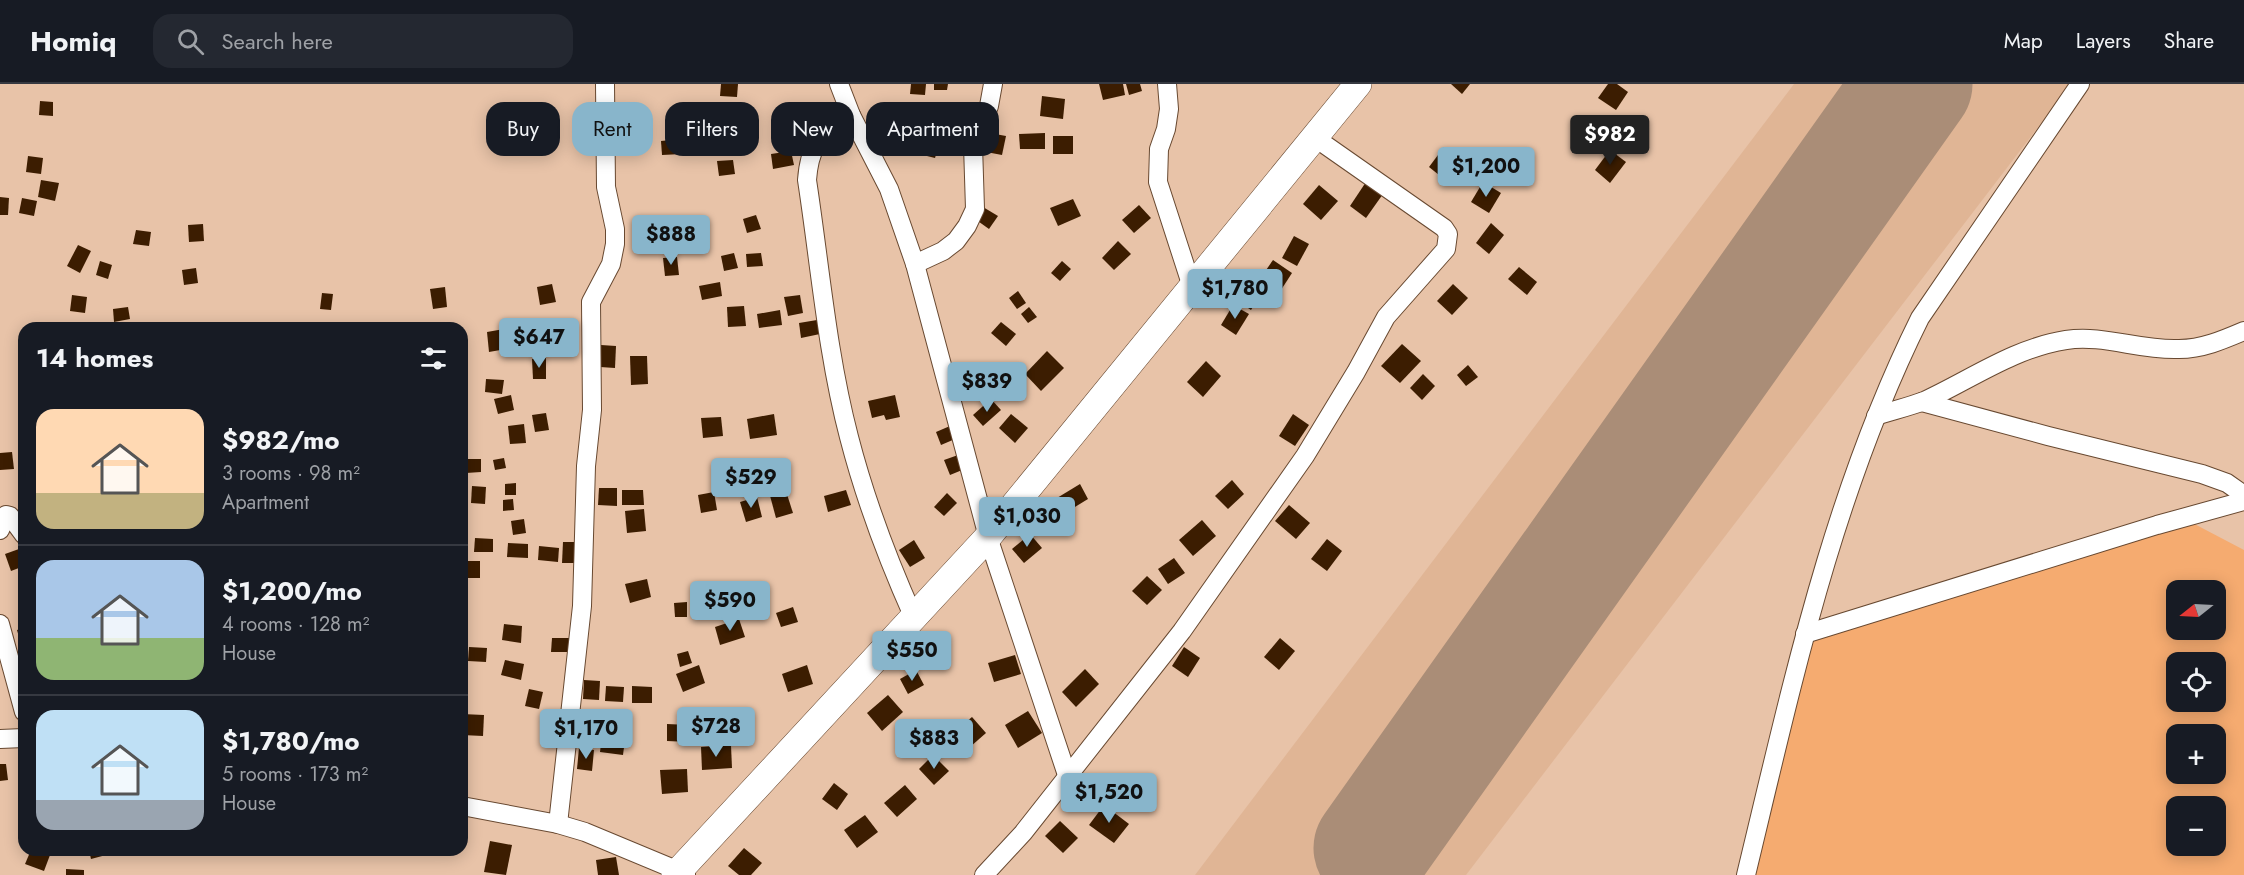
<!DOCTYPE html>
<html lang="en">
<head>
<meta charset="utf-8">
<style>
  :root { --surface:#171b24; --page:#242831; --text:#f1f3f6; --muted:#9ea1a6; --line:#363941; --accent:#88b5cb }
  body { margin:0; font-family:Jost,sans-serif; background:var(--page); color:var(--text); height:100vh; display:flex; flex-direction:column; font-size:22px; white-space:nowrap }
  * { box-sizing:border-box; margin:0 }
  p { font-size:20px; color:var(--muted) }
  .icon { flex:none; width:33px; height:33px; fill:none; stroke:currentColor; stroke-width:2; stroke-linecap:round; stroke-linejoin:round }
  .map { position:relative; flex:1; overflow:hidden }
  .drawer { position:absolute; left:18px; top:238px; width:450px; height:534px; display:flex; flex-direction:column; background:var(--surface); border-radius:18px; box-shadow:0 3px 15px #0003 }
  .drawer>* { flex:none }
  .hud { position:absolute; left:486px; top:18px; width:570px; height:54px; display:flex; gap:12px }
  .needle { width:39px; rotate:252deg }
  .fabs { position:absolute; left:2166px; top:496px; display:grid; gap:12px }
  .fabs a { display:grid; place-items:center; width:60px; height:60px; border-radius:12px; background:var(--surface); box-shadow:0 3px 15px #0003; font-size:30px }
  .price { position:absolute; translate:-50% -51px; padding:0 14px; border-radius:6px; background:var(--accent); color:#111; font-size:20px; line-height:39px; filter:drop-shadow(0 2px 3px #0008) }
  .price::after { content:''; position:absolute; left:50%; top:36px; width:18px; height:14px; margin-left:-9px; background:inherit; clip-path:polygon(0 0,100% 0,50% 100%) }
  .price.active { background:#222; color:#fff }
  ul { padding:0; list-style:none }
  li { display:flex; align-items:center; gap:18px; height:150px; padding:0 18px }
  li+li { border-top:2px solid var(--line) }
  li span { display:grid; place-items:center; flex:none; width:168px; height:120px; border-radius:18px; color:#555 }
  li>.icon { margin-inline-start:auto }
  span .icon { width:72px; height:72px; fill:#fffc; stroke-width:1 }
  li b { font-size:26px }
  h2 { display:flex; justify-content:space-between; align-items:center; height:72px; padding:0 18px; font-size:26px }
  .pill { padding:0 21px; border-radius:18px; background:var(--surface); box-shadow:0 3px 15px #0003; font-size:21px; line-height:54px }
  .pill.active { background:var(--accent); color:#111 }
  header { display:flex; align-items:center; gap:36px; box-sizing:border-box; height:84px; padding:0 30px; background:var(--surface); border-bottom:2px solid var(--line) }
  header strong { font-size:28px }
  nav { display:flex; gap:33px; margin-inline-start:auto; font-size:21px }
  .search { width:420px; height:54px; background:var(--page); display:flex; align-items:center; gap:15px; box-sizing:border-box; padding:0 21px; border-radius:18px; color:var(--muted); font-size:22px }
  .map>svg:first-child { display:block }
  .built { fill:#e0b595 }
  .green { fill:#f5ab70; fill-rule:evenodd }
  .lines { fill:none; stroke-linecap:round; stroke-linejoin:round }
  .runway { stroke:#aa8d77; stroke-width:117 }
  .building { fill:#3c1d01 }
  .street-casing { stroke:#684931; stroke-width:20 }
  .secondary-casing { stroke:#684931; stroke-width:28 }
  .street { stroke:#fff; stroke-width:18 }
  .secondary { stroke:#fff; stroke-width:27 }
</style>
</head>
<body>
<header>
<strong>Homiq</strong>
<div class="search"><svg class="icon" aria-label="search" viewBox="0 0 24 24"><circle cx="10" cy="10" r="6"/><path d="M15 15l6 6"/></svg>Search here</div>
<nav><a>Map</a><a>Layers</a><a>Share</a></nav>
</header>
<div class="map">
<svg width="2244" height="791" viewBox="0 0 2244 791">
  <rect width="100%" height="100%" fill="#e8c3a8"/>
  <!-- built -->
  <polygon class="built" points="1794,0 2071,0 1466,791 1195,791"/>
  <!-- green -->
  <path class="green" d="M2183,434L2244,466V791H1748L1804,555ZM2176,507H2216V546H2176ZM2176,579H2216V618H2176ZM2176,651H2216V690H2176ZM2176,723H2216V762H2176Z"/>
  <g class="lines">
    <!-- runway -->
    <polyline class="runway" points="1372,764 1914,0"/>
  </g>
  <!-- building -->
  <g class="building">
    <polygon points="721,0 738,0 737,13 720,12"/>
    <polygon points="911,0 926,0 925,11 910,10"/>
    <polygon points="934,0 948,0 947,6 934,6"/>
    <polygon points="1099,0 1123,0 1125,11 1103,16"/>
    <polygon points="1126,0 1140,0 1142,7 1129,11"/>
    <polygon points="1451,0 1470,0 1462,10"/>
    <polygon points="1608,0 1617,0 1628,8 1616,26 1598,14"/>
    <polygon points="1042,12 1065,15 1063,35 1040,32"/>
    <polygon points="40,17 53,18 53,32 39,31"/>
    <polygon points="932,18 944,19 943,35 931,34"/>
    <polygon points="757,32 758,50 732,51 731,34"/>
    <polygon points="948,43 965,44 964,59 948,58"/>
    <polygon points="984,48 1006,52 1002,71 981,67"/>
    <polygon points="1045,49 1045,65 1020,65 1019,50"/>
    <rect x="1053" y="52" width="20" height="18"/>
    <polygon points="681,55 682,70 662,71 661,57"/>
    <polygon points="922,56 939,60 935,74 919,70"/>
    <polygon points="1444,63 1460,76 1444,95 1429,83"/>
    <polygon points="1610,66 1626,78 1610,99 1595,86"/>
    <polygon points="791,67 794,81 773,85 771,70"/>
    <polygon points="28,72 43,74 41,90 26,88"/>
    <polygon points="733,76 735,90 719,92 717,77"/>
    <polygon points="41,96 59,99 55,117 38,113"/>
    <polygon points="1366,98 1383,110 1366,134 1350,122"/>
    <polygon points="1483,98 1501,109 1489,129 1471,118"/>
    <polygon points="1319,101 1338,117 1321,136 1303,120"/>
    <polygon points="0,113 9,114 8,131 0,131"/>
    <polygon points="22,114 37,117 34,132 19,129"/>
    <polygon points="1073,115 1081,132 1058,142 1050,124"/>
    <polygon points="1139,121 1151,134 1134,149 1122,136"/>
    <polygon points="983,123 998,132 989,145 975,135"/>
    <polygon points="756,131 761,145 747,149 743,135"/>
    <polygon points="1491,139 1504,151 1489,170 1476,159"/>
    <polygon points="203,140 204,157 189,158 188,141"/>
    <polygon points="136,146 151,148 149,162 133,160"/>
    <polygon points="1294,152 1309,160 1297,182 1282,174"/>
    <polygon points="1118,157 1131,170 1114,186 1102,174"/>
    <polygon points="78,161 91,167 80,189 67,182"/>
    <polygon points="734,169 738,184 724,187 721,172"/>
    <polygon points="761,169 763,182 747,183 746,170"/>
    <polygon points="677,173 679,191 665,192 663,174"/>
    <polygon points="1273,176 1292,189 1281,206 1262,192"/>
    <polygon points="100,177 112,181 108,195 96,191"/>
    <polygon points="1062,177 1071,185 1060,197 1051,189"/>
    <polygon points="1519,183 1537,198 1527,211 1508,195"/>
    <polygon points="196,184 198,199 184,201 182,186"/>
    <polygon points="1250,195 1265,204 1251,226 1236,216"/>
    <polygon points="720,198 722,212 702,216 699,202"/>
    <polygon points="552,200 556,218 540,221 537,203"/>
    <polygon points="1453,200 1468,214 1452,231 1437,217"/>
    <polygon points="445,203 447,223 433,225 430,205"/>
    <polygon points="1018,207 1026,219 1017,225 1009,214"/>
    <polygon points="322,209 333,210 331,226 320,225"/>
    <polygon points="72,211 87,213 85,229 70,227"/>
    <polygon points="800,211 803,229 788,232 784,213"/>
    <polygon points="1233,221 1249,230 1236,251 1221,241"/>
    <polygon points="744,222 746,242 728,243 727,223"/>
    <polygon points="128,223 130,235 114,238 113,225"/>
    <polygon points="1029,223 1037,233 1028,239 1021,230"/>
    <polygon points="780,226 782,241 759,244 757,230"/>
    <polygon points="817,236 820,250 801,254 799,239"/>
    <polygon points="1001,238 1016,250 1006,262 991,249"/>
    <polygon points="504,245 506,265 489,268 487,248"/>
    <polygon points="1402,260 1421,277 1400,299 1381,282"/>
    <polygon points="601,261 616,262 615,284 600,283"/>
    <polygon points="1047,267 1064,284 1041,307 1025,290"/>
    <polygon points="630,272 647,272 648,300 631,301"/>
    <polygon points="546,274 546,295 533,295 532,275"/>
    <polygon points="1206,277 1221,292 1203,313 1187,298"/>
    <polygon points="1468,281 1478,293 1466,302 1457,291"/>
    <polygon points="1423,290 1435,302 1422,316 1410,304"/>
    <polygon points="486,295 504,296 502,310 485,308"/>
    <polygon points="511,311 514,326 498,330 494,315"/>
    <polygon points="895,311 900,333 886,336 884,331 872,334 868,317"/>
    <polygon points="991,315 1001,326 983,342 973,331"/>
    <polygon points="546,329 549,346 535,348 532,331"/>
    <polygon points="774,330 777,351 750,355 747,335"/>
    <polygon points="1011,330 1028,344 1015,359 999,344"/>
    <polygon points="1293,330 1309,341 1295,362 1279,352"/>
    <polygon points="721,333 723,352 703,354 701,334"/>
    <polygon points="524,340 526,359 510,360 508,342"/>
    <polygon points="950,342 955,355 941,361 936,348"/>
    <polygon points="12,368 14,385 0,386 0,369"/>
    <polygon points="961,370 967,384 950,391 944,376"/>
    <polygon points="504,374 506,384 495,386 493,376"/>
    <polygon points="466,375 481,375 481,388 466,389"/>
    <polygon points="1232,396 1244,410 1228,425 1215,412"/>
    <polygon points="516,399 516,411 505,411 505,400"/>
    <polygon points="1080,400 1088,415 1065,429 1057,414"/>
    <polygon points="472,402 486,403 485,420 471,419"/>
    <polygon points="599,404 617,404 617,422 598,421"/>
    <polygon points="785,404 793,429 776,434 769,408"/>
    <polygon points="622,406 643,406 644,421 622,421"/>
    <polygon points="846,406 851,421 828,428 824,412"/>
    <polygon points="714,408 717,426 701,429 698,411"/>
    <polygon points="947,409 957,419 944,432 934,423"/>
    <polygon points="757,413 762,433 746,438 740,418"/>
    <polygon points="513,415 514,426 503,427 503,416"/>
    <polygon points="1289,421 1310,439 1296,455 1275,437"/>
    <polygon points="644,425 646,447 627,449 625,427"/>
    <polygon points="524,435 526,449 513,451 511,437"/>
    <polygon points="1202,436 1216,452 1193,472 1179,456"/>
    <polygon points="1030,450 1042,464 1024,479 1012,465"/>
    <polygon points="475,454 493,455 493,468 474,468"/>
    <polygon points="1327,455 1342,467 1327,487 1311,475"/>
    <polygon points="914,456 925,474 910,483 899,466"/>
    <polygon points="563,458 576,458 575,479 562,479"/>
    <polygon points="508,459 528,460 528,474 507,473"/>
    <polygon points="539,462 559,464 558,478 538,476"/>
    <polygon points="19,465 24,482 11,487 5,470"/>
    <polygon points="1174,474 1185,489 1168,500 1158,485"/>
    <rect x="462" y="477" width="18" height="17"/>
    <polygon points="1147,492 1162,506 1147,521 1132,507"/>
    <polygon points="647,495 651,513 630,519 625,500"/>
    <polygon points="687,518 687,533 675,533 674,519"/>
    <polygon points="793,523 798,538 781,543 776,529"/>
    <polygon points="739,535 745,553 720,561 715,543"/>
    <polygon points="504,540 522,542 521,559 502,556"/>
    <polygon points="24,544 24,559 21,560 17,546"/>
    <polygon points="552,554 571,554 571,568 551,568"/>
    <polygon points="1280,554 1295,567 1279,586 1264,573"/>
    <polygon points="469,563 487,564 486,578 468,577"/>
    <polygon points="1184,563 1200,574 1188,593 1172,582"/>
    <polygon points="688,567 692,579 680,583 677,570"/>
    <polygon points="1015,571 1021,590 994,598 988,579"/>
    <polygon points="505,576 524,580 521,596 501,591"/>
    <polygon points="699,581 705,599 683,608 676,590"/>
    <polygon points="807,581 813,600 788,608 782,590"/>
    <polygon points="1085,585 1099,600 1076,623 1062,608"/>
    <polygon points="916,586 924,601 908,610 900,595"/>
    <polygon points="584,596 600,597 599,616 583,615"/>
    <polygon points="606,602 624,603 623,618 605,617"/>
    <polygon points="632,602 652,603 652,619 632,619"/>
    <polygon points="529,605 543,608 539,625 525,622"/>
    <polygon points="888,611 903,628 882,647 867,629"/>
    <polygon points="1028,627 1042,649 1018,664 1005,641"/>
    <polygon points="582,629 598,632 595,651 580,649"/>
    <polygon points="462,630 484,631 483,652 462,651"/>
    <polygon points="972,633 986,649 962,670 948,653"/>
    <polygon points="667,640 689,641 689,658 667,657"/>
    <polygon points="603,645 626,648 623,671 600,668"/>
    <polygon points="731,661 732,684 702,686 701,663"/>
    <polygon points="579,664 594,666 592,687 577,685"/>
    <polygon points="933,671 949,687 934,701 919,685"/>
    <polygon points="0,680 6,680 8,696 0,697"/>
    <polygon points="687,685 688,708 662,710 660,686"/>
    <polygon points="834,699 848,710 837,726 822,715"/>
    <polygon points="905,701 917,715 897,733 884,719"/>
    <polygon points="1104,721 1129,740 1114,759 1089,741"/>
    <polygon points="865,731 878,748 857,764 844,746"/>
    <polygon points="1060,737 1078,754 1063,769 1045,752"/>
    <polygon points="490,757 512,761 506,791 484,788"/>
    <polygon points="744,764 762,779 751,791 739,791 728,782"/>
    <polygon points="31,766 39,766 50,771 44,787 25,780"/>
    <polygon points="89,766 105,766 106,771 91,775"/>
    <polygon points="616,773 619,791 598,791 596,776"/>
    <polygon points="66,785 84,786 84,791 66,791"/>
  </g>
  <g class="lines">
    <defs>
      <g id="street">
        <polyline points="839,0 851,31 889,105 915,180 988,453 1067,691"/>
        <polyline points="1167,0 1169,25 1166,45 1159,65 1158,98 1192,203"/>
        <path d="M851,31C822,54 810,56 807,96C820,181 827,269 849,353C865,415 888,476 914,534"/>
        <polyline points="915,180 943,167 956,157 967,142 975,125 973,61 989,22 993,0"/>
        <polyline points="1922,318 2048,352 2202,390 2227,399 2244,411"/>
        <path d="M1876,332C1891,327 1908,323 1924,317C1970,296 2014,264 2066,256C2103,250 2141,267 2179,265C2202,265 2223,256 2244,247"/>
        <polyline points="0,446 6,431 10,432 24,451"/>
        <polyline points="0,540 24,628"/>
        <polyline points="1805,550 2157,441 2244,417"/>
        <polyline points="0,655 24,654"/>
        <polyline points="462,722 558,740 585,748 686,790"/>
        <polyline points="558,740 582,522 586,382 592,326 591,218 611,180 615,160 615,145 606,103 605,0"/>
        <polyline points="984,791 1023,749 1182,547 1305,372 1356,288 1386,233 1446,165 1448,150 1444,144 1314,53"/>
        <path d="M1746,791C1792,601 1832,411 1920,234L2080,0"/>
      </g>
      <polyline id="secondary" points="675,791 988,453 1358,0"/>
    </defs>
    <!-- street casing -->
    <use href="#street" class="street-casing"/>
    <!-- secondary casing -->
    <use href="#secondary" class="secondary-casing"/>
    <!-- street -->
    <use href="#street" class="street"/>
    <!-- secondary -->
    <use href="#secondary" class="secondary"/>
  </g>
</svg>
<div class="fabs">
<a><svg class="needle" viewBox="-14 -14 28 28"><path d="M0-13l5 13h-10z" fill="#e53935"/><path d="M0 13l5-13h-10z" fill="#9ea1a6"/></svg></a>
<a><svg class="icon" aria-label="locate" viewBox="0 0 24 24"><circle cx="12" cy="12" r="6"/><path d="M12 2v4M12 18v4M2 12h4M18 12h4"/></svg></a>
<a>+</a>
<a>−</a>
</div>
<b class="price active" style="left:1610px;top:82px">$982</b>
<b class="price" style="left:1486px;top:114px">$1,200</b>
<b class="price" style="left:671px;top:182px">$888</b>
<b class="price" style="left:1235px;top:236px">$1,780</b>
<b class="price" style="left:539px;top:285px">$647</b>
<b class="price" style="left:987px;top:329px">$839</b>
<b class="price" style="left:751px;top:425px">$529</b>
<b class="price" style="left:1027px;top:464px">$1,030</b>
<b class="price" style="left:730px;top:548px">$590</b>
<b class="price" style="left:912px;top:598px">$550</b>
<b class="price" style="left:716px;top:674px">$728</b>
<b class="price" style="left:586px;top:676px">$1,170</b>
<b class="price" style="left:934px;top:686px">$883</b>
<b class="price" style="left:1109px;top:740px">$1,520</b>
<div class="hud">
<a class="pill">Buy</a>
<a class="pill active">Rent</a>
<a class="pill">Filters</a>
<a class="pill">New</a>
<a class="pill">Apartment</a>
</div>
<section class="drawer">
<h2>14 homes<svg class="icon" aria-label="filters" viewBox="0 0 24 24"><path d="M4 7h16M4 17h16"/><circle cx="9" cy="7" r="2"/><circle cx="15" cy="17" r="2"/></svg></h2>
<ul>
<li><span style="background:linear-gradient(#ffd9b3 70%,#c2b280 0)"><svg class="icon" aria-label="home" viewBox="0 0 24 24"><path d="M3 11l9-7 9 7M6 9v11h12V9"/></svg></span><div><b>$982/mo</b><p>3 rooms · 98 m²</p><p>Apartment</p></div></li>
<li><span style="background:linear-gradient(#a9c7e8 65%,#8fb573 0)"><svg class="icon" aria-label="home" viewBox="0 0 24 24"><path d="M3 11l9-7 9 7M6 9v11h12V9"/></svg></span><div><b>$1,200/mo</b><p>4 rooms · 128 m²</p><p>House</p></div></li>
<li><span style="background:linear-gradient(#bfe0f5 75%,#9aa5b1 0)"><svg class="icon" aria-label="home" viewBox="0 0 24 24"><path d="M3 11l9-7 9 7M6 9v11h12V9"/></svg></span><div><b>$1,780/mo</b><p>5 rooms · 173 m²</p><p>House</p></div></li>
</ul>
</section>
</div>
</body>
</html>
